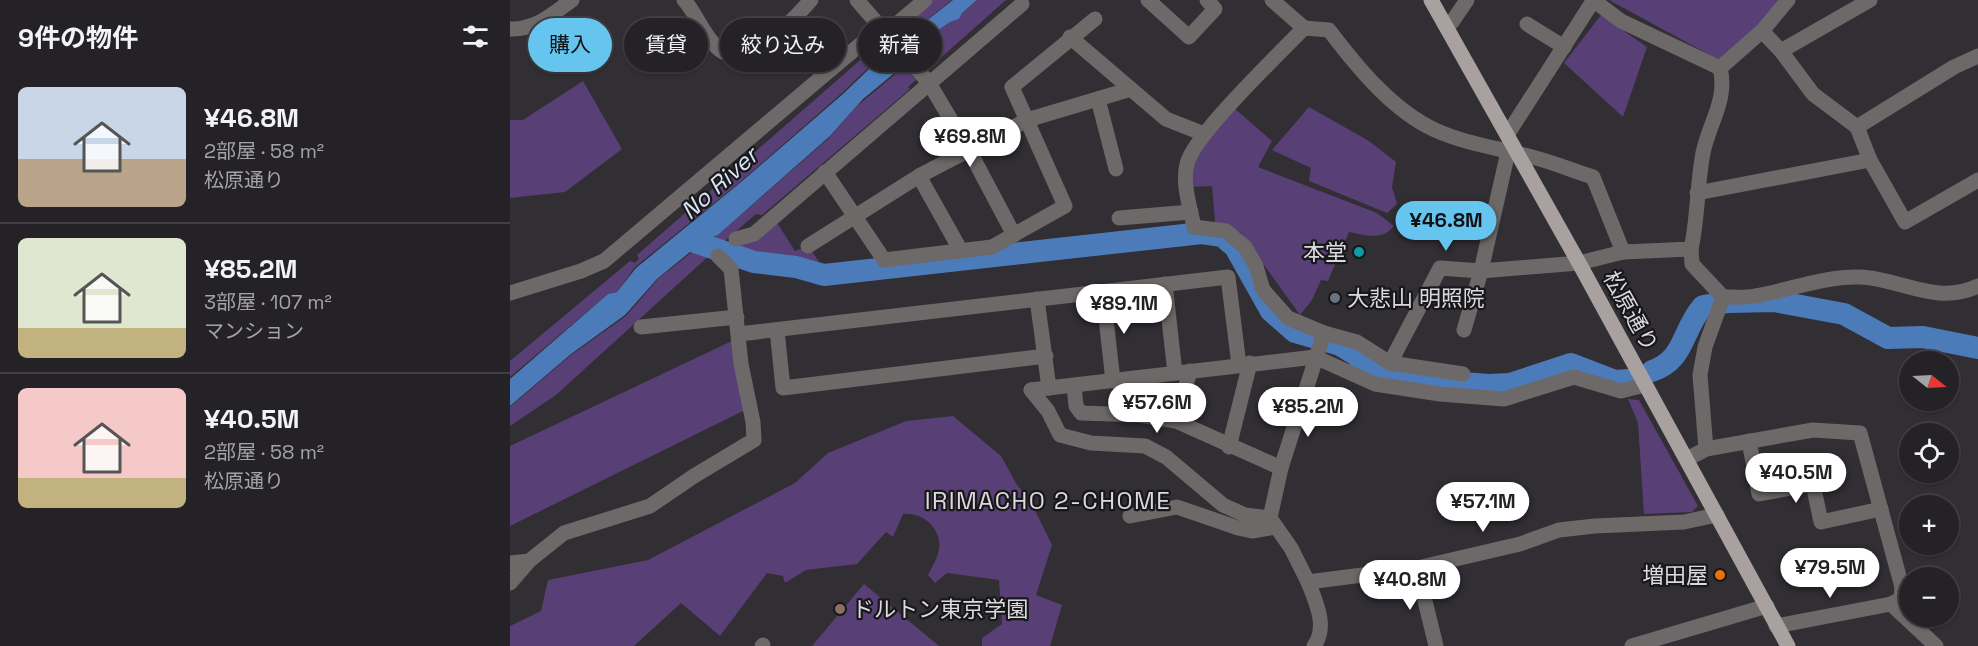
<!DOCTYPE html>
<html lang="ja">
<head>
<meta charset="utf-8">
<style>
  :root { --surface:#252227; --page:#2d2a2f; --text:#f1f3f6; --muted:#a3a4a7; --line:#423f44; --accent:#65c5ee }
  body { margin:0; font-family:"Space Grotesk","Noto Sans JP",sans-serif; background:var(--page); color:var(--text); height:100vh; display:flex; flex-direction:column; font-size:22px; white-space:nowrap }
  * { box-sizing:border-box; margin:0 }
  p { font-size:20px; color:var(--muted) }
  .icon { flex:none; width:33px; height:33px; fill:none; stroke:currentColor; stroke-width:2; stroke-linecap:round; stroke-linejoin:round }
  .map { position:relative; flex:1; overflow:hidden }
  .panel { display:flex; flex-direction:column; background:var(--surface); width:510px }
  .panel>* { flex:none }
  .hud { position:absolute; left:18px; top:18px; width:570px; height:54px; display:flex; gap:12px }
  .needle { width:39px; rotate:108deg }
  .controls { position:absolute; left:1389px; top:351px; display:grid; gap:12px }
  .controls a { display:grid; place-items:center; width:60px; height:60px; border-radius:50%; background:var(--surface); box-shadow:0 2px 4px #0004,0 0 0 2px var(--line); font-size:30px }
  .price { position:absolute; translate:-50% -51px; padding:0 14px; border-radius:21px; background:#fff; color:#222; font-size:20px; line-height:39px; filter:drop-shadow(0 2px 3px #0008) }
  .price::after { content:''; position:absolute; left:50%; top:36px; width:18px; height:14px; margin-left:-9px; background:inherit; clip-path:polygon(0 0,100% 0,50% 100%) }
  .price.active { background:var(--accent); color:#111 }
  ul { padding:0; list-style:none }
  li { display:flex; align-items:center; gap:18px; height:150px; padding:0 18px }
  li+li { border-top:2px solid var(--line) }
  li span { display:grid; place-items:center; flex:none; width:168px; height:120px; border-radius:9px; color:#555 }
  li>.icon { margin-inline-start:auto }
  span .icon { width:72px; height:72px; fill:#fffc; stroke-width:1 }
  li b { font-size:26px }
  h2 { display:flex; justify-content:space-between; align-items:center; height:72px; padding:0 18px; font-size:26px }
  .chip { padding:0 21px; border-radius:27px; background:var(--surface); box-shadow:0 2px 4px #0004,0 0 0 2px var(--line); font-size:21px; line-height:54px }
  .chip.active { background:var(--accent); color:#111 }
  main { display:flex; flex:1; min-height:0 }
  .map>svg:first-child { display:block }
  .green { fill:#583f75 }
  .water { fill:#4b7cb9 }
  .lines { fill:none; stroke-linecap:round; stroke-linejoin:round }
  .river { stroke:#4b7cb9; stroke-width:22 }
  .minor { stroke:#6d6968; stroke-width:15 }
  .major { stroke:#a9a19f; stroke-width:15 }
  .culture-dot { fill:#0f9aa8; stroke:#18171a; stroke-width:2 }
  .worship-dot { fill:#6b7280; stroke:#18171a; stroke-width:2 }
  .food-dot { fill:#e8710a; stroke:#18171a; stroke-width:2 }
  .education-dot { fill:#8d6e63; stroke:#18171a; stroke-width:2 }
  .labels { text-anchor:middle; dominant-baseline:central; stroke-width:4.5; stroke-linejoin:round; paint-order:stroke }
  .poi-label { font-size:22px; fill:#dbd9dd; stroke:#18171a; text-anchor:end }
  .street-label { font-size:22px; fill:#dbd9dd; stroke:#18171a }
  .water-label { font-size:24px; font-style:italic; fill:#d7e4f5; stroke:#18171a }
  .neighbourhood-label { font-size:24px; letter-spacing:1.5px; fill:#dbd9dd; stroke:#18171a }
</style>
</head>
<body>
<main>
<section class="panel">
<h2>9件の物件<svg class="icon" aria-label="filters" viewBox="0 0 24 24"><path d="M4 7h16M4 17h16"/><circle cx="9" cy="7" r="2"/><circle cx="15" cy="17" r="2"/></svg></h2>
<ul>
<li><span style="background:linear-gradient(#c9d6e8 60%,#b9a48a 0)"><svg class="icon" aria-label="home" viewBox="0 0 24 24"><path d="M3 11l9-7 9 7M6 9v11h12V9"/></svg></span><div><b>¥46.8M</b><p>2部屋 · 58 m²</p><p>松原通り</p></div></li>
<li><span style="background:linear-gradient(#dfe7d0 75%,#c2b280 0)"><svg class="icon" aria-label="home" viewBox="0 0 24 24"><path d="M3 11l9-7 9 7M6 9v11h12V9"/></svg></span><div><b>¥85.2M</b><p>3部屋 · 107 m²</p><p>マンション</p></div></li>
<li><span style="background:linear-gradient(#f6c9c9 75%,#c2b280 0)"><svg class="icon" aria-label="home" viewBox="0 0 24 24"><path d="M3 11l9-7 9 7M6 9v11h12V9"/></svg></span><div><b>¥40.5M</b><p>2部屋 · 58 m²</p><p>松原通り</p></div></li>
</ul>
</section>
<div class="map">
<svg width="1468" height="646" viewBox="0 0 1468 646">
  <rect width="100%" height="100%" fill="#312e34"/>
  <!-- green -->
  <g class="green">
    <polygon points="422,0 442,0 392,39 384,31"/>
    <polygon points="468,0 496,0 417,70 405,56 412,52 418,39 425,40 424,33 440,22 449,19 452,13"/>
    <polygon points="1099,0 1269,0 1245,28 1209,60"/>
    <polygon points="1091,15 1137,47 1113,117 1054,63"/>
    <polygon points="372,41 379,48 332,93 229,183 125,267 107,292 98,294 0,377 0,361 120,261 125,263 129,259 127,255"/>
    <polygon points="394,67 406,80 398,87 400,89 252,215 246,214 209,246 203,244 200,238 208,235 319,138 347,106"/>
    <polygon points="73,81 112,149 55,192 0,198 0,120 13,120"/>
    <polygon points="799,107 859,141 886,162 882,187 887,204 877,213 799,181 801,168 762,150"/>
    <path d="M724,108L762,141L748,167L867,213L884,226C872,241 855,235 839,232L818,281L811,280L802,300L790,315L731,233L705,222L702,186L681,187L680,164Z"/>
    <path d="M266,221L285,251L298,246L317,273C285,263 253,260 223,248L248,237Z"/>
    <polygon points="182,252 202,253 46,395 0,426 0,407 61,355 116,316 148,279"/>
    <polygon points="224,340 235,410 0,526 0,446"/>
    <polygon points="1118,399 1129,400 1188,506 1182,512 1134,514 1128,423"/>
    <path d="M443,416L491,456L507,485L519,498L542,545L526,595L552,605L540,646H472V638L492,624L489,580L437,573L425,583L418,575C422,567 428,557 429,549C432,528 412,512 393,514L383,537L376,532L347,564L296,570L275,583L273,576L257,573L210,636L171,603L124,646H0V626L31,611L38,580L138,560L285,483L318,453L396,421Z"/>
    <polygon points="354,584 429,646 302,646"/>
  </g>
  <!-- water -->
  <polygon class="water" points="443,0 467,0 452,13 449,19 440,22 424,33 425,40 418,39 411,51 353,99 320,136 208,235 200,238 202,244 208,247 200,252 180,252 147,279 115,315 61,354 0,406 0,379 98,294 107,292 126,268 230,183 333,94 379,50"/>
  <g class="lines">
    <!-- river -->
    <g class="river">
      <polyline points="185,242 244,262 286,267 314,275 692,233 712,236 725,247 761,311 785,332 830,345 845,354 859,368 900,379 979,385 1000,384 1061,364 1105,381 1119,380"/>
      <path d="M1142,371C1176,359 1171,331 1193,306L1218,302L1264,301L1334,314L1378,338L1413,337L1468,348"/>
    </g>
    <!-- minor -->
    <g class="minor">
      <path d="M174,0C187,14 194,38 210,50C237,72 283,20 301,0"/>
      <polyline points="347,0 419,83 459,150 504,235"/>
      <polyline points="638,0 679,37 705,9 697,0"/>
      <polyline points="762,0 794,28"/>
      <polyline points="1083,0 1111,21 1210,68"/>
      <polyline points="942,22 957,0"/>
      <polyline points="1017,24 1054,47"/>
      <path d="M0,29C26,30 42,14 62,0"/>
      <polyline points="1252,31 1271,51 1303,94 1347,127 1360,160 1395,222 1468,180"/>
      <polyline points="376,33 415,0"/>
      <polyline points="560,37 656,119 694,134"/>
      <polyline points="1271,51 1360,0"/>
      <polyline points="1210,68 1252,31 1278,0"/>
      <polyline points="588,99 606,169"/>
      <polyline points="1347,127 1444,67 1468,56"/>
      <polyline points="997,135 1083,1"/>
      <polyline points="315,172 374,260 482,247 555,206 502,87 585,19"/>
      <polyline points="409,176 451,251"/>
      <polyline points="1187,193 1360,160"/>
      <polyline points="609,218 681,212"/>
      <polyline points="226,239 244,234 512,4"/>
      <polyline points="298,246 409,176 517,120 621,89"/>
      <polyline points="1181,249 1182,264 1213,297 1195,347 1190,375 1196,449"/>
      <polyline points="655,284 665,373"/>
      <polyline points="593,292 603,381"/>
      <polyline points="0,293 71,271 94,261 371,27"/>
      <path d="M1213,297C1223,297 1235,298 1245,296C1280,290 1314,276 1350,277C1389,278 1426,306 1468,286"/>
      <polyline points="527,299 539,388"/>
      <polyline points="131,327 227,317"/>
      <polyline points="267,330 273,388 536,356"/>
      <polyline points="954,330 971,271 998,152"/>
      <polyline points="814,333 771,468 760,518 781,548 798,582 907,568 1010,544 1049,530 1085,526 1174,522 1207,515"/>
      <polyline points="229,334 718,277 729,365"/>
      <path d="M880,363L930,268L971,271L1069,263L1113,252L1181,249C1188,218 1187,184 1193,153C1199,123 1218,100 1210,68"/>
      <path d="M953,374L880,363L847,342L814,333L778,318L753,290L746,266L735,247L716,231L684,227C680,207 672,184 677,164C683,136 770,53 794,28L819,30C847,67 882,110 925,130C956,144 989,148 1022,157C1043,162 1063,171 1083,177L1113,252"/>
      <polyline points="564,386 566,406 571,413 630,415 666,421 771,468"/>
      <polyline points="521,390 805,357 865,384 930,394 994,399 1064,377 1111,391 1135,385"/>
      <polyline points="521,390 538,411 550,435 581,443 635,446 656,457 713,505 735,515 760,518"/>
      <polyline points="666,421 680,371"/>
      <polyline points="1239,441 1249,494 1303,484 1311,522 1371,509"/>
      <polyline points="719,447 740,363"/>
      <polyline points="1177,459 1196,449 1303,430 1350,433 1392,587 1391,599 1381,604 1266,626"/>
      <polyline points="620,516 667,507 728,528 742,531 766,527"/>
      <polyline points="0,563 19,561 54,533 140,506 184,476 244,440 243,422 231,364 221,269 208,256"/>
      <polyline points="907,568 926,646"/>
      <path d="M798,582C806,602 818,627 804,646"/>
      <polyline points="0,583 19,561"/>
      <polyline points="1381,604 1426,646"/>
      <polyline points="252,646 253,645"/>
      <polyline points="1122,646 1257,606"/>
    </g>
    <!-- major -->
    <polyline class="major" points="921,0 1069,263 1278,646"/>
  </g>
  <!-- markers -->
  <circle class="culture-dot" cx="849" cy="252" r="6"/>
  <circle class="worship-dot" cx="825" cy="298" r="6"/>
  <circle class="food-dot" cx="1210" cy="575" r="6"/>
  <circle class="education-dot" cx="330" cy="609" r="6"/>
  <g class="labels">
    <!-- poi labels -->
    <g class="poi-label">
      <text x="837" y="252">本堂</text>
      <text x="837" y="298" text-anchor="start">大悲山 明照院</text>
      <text x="1198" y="575">増田屋</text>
      <text x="342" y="609" text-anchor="start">ドルトン東京学園</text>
    </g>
    <!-- street labels -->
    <g class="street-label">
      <text transform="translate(1121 311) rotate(61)">松原通り</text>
    </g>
    <!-- water labels -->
    <g class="water-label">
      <text transform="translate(209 183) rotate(-42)">No River</text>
    </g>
    <!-- neighbourhood labels -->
    <g class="neighbourhood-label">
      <text x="538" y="500">IRIMACHO 2-CHOME</text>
    </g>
  </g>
</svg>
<div class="controls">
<a><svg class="needle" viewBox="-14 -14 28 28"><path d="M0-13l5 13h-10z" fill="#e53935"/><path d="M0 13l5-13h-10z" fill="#a3a4a7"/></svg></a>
<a><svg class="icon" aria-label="locate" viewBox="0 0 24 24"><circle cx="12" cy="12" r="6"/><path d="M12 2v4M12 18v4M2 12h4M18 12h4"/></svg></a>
<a>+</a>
<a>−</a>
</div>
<b class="price" style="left:460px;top:168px">¥69.8M</b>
<b class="price active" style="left:936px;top:252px">¥46.8M</b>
<b class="price" style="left:614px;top:335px">¥89.1M</b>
<b class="price" style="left:647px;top:434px">¥57.6M</b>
<b class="price" style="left:798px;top:438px">¥85.2M</b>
<b class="price" style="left:1286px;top:504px">¥40.5M</b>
<b class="price" style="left:973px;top:533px">¥57.1M</b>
<b class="price" style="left:1320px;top:599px">¥79.5M</b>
<b class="price" style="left:900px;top:611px">¥40.8M</b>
<div class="hud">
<a class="chip active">購入</a>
<a class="chip">賃貸</a>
<a class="chip">絞り込み</a>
<a class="chip">新着</a>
</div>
</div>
</main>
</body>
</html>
